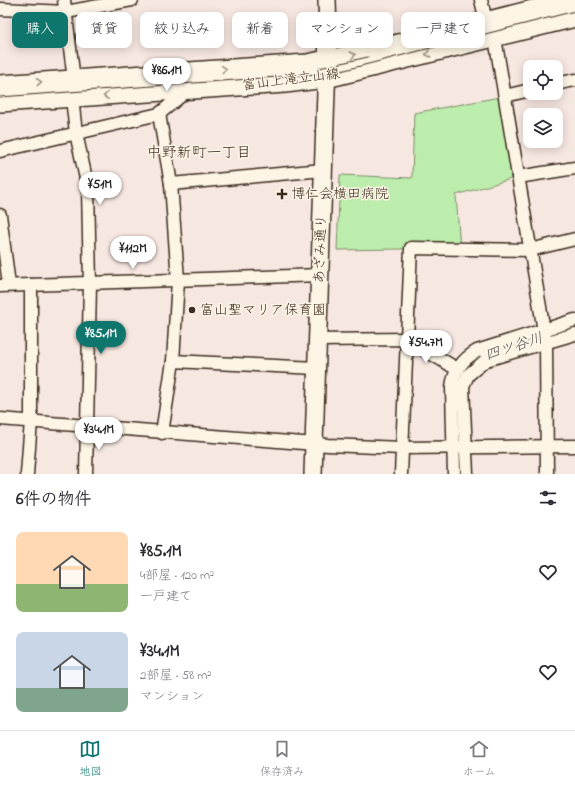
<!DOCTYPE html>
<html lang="ja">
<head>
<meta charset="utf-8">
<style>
  :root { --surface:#fff; --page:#f7f7f7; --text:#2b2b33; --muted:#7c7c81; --line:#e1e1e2; --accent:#0f766e }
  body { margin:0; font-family:"Indie Flower","Klee One",sans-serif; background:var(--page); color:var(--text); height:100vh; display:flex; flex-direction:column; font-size:15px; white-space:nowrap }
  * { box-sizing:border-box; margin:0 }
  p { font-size:13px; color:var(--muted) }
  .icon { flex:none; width:22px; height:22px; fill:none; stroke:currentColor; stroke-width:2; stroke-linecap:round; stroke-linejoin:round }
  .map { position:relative; height:474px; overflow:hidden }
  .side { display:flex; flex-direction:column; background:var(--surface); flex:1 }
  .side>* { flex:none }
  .hud { position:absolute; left:12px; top:12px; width:551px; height:36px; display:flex; gap:8px }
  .controls { position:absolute; left:523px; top:60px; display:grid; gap:8px }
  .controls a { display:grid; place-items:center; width:40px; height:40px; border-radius:8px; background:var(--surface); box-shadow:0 2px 10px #0003; font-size:20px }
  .price { position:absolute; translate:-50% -34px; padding:0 9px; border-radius:14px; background:#fff; color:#222; font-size:13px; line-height:26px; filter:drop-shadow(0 1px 2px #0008) }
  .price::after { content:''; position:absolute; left:50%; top:24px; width:12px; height:9px; margin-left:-6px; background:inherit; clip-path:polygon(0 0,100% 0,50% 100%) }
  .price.on { background:var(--accent); color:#fff }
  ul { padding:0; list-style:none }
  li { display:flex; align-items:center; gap:12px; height:100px; padding:0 16px }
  li span { display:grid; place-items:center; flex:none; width:112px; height:80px; border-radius:8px; color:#555 }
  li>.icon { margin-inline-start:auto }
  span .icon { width:48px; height:48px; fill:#fffc; stroke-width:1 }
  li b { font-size:17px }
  h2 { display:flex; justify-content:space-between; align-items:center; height:48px; padding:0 16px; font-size:17px }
  .tag { padding:0 14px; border-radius:8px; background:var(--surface); box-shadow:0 2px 10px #0003; font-size:14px; line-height:36px }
  .tag.on { background:var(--accent); color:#fff }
  .tabs { display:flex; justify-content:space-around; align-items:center; height:56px; border-top:1px solid var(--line); background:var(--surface); font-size:11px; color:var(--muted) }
  .tabs a { display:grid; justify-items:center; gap:2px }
  .tabs .on { color:var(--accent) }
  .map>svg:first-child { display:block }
  .green { fill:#bcedad; stroke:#7c8c66 }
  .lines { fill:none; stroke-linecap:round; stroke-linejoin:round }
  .river { stroke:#97c7f2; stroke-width:19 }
  .street-casing { stroke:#3b2a1e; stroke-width:15 }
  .secondary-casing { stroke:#3b2a1e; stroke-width:20 }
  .primary-casing { stroke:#3b2a1e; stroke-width:22 }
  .street { stroke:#fcf5e5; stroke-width:12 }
  .secondary { stroke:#fcf5e5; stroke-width:17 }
  .primary { stroke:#fcf5e5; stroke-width:19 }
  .tram { stroke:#3b2a1e; stroke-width:1 }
  .oneway { stroke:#9c9082 }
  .poi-dot { fill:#3b2a1e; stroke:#fcf5e5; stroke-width:1.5 }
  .labels { text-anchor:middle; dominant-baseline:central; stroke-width:3; stroke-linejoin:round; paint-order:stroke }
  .street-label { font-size:14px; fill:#3b2a1e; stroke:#fcf5e5 }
  .poi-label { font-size:14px; fill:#3b2a1e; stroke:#fcf5e5; text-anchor:start }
  .neighbourhood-label { font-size:15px; fill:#3b2a1e; stroke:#fcf5e5 }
  .water-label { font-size:15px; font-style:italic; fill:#525153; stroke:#fcf5e5 }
</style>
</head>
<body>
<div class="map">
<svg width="575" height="474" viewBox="0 0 575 474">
  <rect width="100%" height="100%" fill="#f7e7e1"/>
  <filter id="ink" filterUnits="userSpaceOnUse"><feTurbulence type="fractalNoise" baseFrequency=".025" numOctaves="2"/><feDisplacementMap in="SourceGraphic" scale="8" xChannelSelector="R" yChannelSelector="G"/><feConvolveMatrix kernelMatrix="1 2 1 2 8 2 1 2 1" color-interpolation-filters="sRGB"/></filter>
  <g filter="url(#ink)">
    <!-- green -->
    <polygon class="green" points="505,96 518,177 456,195 460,248 337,250 340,175 412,178 414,113"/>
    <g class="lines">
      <!-- river -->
      <g class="river">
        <polyline points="544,338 575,327"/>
        <path d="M459,391C459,362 481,356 505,349"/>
        <polyline points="459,436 460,474"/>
      </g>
      <defs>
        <g id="street">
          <polyline points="64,0 74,80"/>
          <polyline points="481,0 486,21"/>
          <polyline points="0,9 66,12 132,0"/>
          <polyline points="495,38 546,343 547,474"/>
          <polyline points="556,84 575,80"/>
          <polyline points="505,96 530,90"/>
          <polyline points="72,98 76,133 88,188 90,284 86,474"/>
          <polyline points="159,114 171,184 178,280 173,361 162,433"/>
          <polyline points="0,151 159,114 188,90"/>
          <polyline points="518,177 575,168"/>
          <polyline points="171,184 323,170"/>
          <polyline points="0,215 9,285"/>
          <polyline points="0,286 320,275"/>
          <polyline points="318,340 407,339 457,369"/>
          <polyline points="173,361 317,368"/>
          <polyline points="0,419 328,445 402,448 575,446"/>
          <polyline points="27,474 31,421 31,285"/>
          <polyline points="401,474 411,248 530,250 575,239"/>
          <path d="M454,474L452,388C453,372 463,359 477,351L575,320"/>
          <polyline points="467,474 463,386 468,375 486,360 575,334"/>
        </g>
        <polyline id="secondary" points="313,474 328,33 327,0"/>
        <g id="primary">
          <polyline points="0,85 307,64 371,51 572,0"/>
          <polyline points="0,102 285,83 326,78 575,17"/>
        </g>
      </defs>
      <!-- street casing -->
      <use href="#street" class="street-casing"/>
      <!-- secondary casing -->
      <use href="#secondary" class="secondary-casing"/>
      <!-- primary casing -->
      <use href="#primary" class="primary-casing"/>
      <!-- street -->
      <use href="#street" class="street"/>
      <!-- secondary -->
      <use href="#secondary" class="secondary"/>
      <!-- primary -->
      <use href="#primary" class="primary"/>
      <!-- tram -->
      <g class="tram">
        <polyline points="319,68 368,57"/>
        <polyline points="0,97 305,75 337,72 575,11"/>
      </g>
    </g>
    <!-- one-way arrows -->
    <defs><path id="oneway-chevron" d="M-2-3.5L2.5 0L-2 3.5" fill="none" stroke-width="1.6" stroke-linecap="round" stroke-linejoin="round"/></defs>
    <g class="oneway">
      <use href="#oneway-chevron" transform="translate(428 54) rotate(167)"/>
      <use href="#oneway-chevron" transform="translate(353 55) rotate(-12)"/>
      <use href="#oneway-chevron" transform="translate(224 69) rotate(-4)"/>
      <use href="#oneway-chevron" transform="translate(39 82) rotate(-4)"/>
      <use href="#oneway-chevron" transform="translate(106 96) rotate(175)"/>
    </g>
  </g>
  <!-- markers -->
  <g class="poi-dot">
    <path d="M280 188h4v4h4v4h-4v4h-4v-4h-4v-4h4z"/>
    <circle cx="192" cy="310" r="4"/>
  </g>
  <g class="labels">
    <!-- street labels -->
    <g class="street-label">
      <text transform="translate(291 80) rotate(-7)">富山上滝立山線</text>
      <text transform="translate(321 249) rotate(-88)">あざみ通り</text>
    </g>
    <!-- poi labels -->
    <g class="poi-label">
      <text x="291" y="194">博仁会横田病院</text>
      <text x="200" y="310">富山聖マリア保育園</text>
    </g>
    <!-- neighbourhood labels -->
    <g class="neighbourhood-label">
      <text x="199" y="153">中野新町一丁目</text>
    </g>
    <!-- water labels -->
    <g class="water-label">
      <text transform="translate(514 347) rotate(-18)">四ツ谷川</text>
    </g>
  </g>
</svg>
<div class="controls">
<a><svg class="icon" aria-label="locate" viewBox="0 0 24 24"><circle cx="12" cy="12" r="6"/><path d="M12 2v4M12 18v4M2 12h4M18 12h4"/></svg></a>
<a><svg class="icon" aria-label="layers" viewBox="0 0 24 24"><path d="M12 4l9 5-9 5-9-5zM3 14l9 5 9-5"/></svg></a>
</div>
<b class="price" style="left:167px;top:92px">¥86.1M</b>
<b class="price" style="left:100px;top:206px">¥51M</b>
<b class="price" style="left:133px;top:270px">¥112M</b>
<b class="price on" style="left:101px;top:355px">¥85.1M</b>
<b class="price" style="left:426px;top:364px">¥54.7M</b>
<b class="price" style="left:99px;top:451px">¥34.1M</b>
<div class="hud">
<a class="tag on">購入</a>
<a class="tag">賃貸</a>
<a class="tag">絞り込み</a>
<a class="tag">新着</a>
<a class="tag">マンション</a>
<a class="tag">一戸建て</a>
</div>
</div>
<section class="side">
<h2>6件の物件<svg class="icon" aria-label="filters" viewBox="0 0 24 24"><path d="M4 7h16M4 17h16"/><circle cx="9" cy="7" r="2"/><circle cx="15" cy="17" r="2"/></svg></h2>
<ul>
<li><span style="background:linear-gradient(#ffd9b3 65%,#8fb573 0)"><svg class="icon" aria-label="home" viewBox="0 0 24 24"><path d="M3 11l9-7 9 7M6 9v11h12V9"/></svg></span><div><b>¥85.1M</b><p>4部屋 · 120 m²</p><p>一戸建て</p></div><svg class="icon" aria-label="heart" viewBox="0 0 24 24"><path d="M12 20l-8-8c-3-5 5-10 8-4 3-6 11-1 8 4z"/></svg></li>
<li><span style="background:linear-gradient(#c9d6e8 70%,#7fa58c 0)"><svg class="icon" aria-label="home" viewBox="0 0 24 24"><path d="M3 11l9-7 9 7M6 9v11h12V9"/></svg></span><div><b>¥34.1M</b><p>2部屋 · 58 m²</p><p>マンション</p></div><svg class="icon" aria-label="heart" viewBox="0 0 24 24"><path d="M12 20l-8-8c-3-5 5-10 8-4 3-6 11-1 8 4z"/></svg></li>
</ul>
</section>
<nav class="tabs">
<a class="on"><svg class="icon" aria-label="map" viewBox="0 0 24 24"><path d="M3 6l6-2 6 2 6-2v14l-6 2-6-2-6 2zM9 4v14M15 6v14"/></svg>地図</a>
<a><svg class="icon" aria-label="saved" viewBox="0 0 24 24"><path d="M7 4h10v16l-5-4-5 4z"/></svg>保存済み</a>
<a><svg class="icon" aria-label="home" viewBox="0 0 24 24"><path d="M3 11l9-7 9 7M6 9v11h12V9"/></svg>ホーム</a>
</nav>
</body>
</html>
